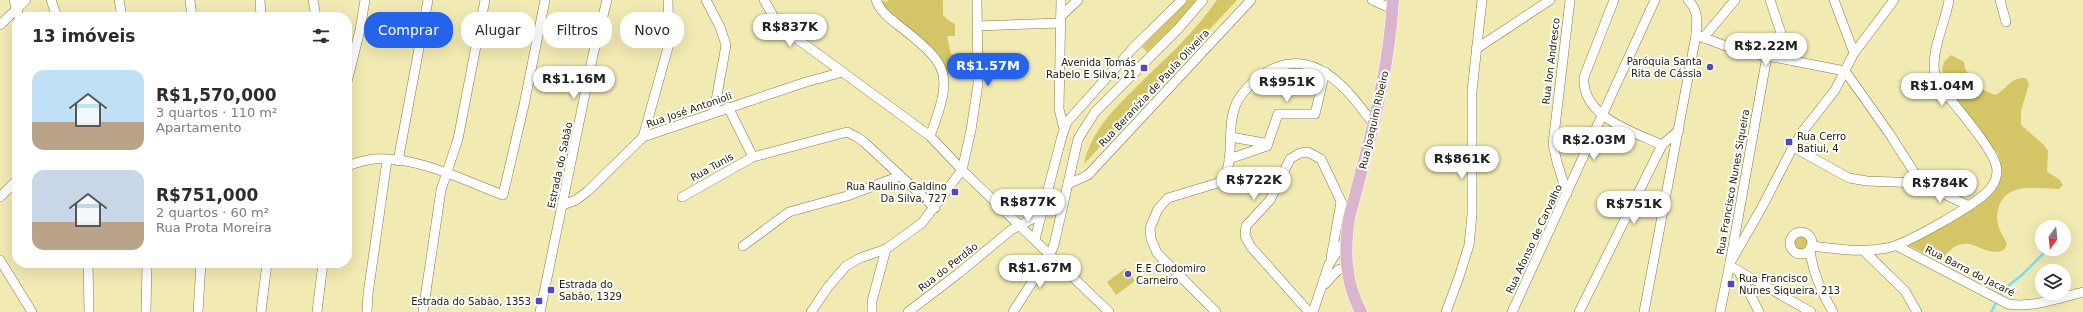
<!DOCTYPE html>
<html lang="pt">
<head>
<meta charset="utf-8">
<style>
  :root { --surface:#fff; --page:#f7f7f7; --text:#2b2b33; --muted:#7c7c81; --accent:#2563eb }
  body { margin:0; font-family:"DejaVu Sans",sans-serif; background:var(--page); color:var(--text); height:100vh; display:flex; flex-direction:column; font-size:15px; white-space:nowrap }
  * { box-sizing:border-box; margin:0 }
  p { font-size:13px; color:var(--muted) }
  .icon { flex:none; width:22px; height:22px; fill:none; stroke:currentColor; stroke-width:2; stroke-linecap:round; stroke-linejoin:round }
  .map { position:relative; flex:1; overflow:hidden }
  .panel { position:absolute; left:12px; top:12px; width:340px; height:256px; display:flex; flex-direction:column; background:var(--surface); border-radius:16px; box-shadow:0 4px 16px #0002 }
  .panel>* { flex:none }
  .banner { position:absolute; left:364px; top:12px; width:380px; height:36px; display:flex; gap:8px }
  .needle { width:26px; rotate:195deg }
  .fabs { position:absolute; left:2035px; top:220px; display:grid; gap:8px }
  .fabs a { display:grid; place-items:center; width:36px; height:36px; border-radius:50%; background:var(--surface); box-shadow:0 4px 16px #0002; font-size:20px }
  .price { position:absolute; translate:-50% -34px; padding:0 9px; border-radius:14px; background:#fff; color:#222; font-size:13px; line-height:26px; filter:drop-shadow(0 1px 2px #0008) }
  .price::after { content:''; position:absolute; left:50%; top:24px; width:12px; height:9px; margin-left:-6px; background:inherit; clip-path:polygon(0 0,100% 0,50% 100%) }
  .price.active { background:var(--accent); color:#fff }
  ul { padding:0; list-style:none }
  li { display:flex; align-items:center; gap:12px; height:100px; padding:0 20px }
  li span { display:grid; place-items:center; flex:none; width:112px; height:80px; border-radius:12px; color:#555 }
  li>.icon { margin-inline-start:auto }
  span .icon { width:48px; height:48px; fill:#fffc; stroke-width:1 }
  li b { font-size:17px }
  h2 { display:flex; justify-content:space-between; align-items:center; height:48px; padding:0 20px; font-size:17px }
  .tag { padding:0 14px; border-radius:16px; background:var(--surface); box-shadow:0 4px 16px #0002; font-size:14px; line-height:36px }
  .tag.active { background:var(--accent); color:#fff }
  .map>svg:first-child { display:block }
  .green { fill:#d4c666 }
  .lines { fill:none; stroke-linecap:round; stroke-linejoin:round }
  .stream { stroke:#74dcfd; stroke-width:2.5 }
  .minor-casing { stroke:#827b47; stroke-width:10 }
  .major-casing { stroke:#fff; stroke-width:13 }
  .minor { stroke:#fff; stroke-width:9 }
  .major { stroke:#dab5cd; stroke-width:12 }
  .poi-dot { fill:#5248c0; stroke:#fff; stroke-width:1.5 }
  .labels { text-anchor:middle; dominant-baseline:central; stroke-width:4; stroke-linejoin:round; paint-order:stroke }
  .street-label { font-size:10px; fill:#24210c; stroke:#fff }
  .poi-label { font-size:10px; fill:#24210c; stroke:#fff; text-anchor:end }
</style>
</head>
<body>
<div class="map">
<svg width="2083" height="312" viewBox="0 0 2083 312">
  <rect width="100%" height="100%" fill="#f2eab3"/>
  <!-- green -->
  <g class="green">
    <path d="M879,0L887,2L888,0H943V15L948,20L955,24V36H947L951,54L960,56L956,78C945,73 943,61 935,52C919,32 894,21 879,0Z"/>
    <polygon points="1188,0 1196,0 1174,26 1147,52 1142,47"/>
    <path d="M1217,0H1237L1084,164C1091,130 1115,109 1138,85C1166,58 1195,32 1217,0Z"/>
    <path d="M1951,55L1964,62C1965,78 1981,91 1996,95C2007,88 2011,77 2026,78L2029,84L2021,111V125L2044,145L2048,151L2047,172L2059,179L2063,185L2059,189C2037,189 2009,181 1999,206C1997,213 1996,218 1998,224C1999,231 2005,238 2007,244L2004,250C1984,258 1975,237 1956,246C1950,249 1945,257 1940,261L1903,243L1906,239C1928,229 1987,207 1998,186C2003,176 2002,164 1998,154L1946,86L1942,68L1944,62Z"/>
    <circle cx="1801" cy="243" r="9"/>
    <polygon points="1126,268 1135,281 1116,295 1107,282"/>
  </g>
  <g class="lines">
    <!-- stream -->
    <polyline class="stream" points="1991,312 2004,289 2022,275 2044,253"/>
    <defs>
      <g id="minor">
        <polyline points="14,0 19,17"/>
        <polyline points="51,0 57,17"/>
        <polyline points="119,0 122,17"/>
        <polyline points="190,0 192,17"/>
        <polyline points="260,0 261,17"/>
        <polyline points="313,0 316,17"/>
        <polyline points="706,0 720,27 726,45 714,112"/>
        <polyline points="764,0 775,19 796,38 930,136 962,170 1109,312"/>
        <path d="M876,0C880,11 889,18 898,25C951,66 953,74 930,136"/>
        <polyline points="1061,0 1059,109 1064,129"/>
        <polyline points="1372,0 1392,9"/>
        <path d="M1614,0L1584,77C1581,117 1634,132 1662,145"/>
        <polyline points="1770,0 1790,60"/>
        <polyline points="1834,0 1854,53"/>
        <polyline points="2000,0 2006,22"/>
        <polyline points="1061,16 1078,0"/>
        <polyline points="0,25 26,0"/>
        <polyline points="977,26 1061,23"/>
        <polyline points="1696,35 1737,50 1845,71"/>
        <polyline points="1703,38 1735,0"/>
        <polyline points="1476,49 1550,0"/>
        <polyline points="1845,71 1889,133 1921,183 1969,206"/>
        <polyline points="347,82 360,30 365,0"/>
        <polyline points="728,107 753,157"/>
        <polyline points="643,137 669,44 668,0"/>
        <polyline points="1267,146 1278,114 1315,114 1325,72"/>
        <polyline points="1793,147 1849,178 1867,181 1921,183"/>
        <polyline points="1229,159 1267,146 1264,143 1231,137"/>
        <polyline points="398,161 428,0"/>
        <path d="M347,166C356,163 364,160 374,159C417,156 463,180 503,195L524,105L545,0"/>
        <polyline points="1068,184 1088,175 1251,0"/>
        <polyline points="1567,194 1557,162 1553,144 1570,0"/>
        <polyline points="0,197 17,180"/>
        <polyline points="682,197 753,157 847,132 857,137 864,142 935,208"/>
        <polyline points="563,205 576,200 588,191 643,137 806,82 843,72"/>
        <circle cx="1801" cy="243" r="11"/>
        <polyline points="1035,239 1062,136 1067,122 1134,47 1182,0"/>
        <polyline points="743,246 789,212 847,196 900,176"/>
        <path d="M1811,246C1836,249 1862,253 1887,248C1905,245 1973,206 1987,192C1994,185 1999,175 1996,165C1991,146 1952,102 1938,84C1926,58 1945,26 1949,0"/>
        <path d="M1897,246L2008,304C2033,308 2059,298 2083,292"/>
        <path d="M1810,249C1812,271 1822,293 1833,312"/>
        <polyline points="1864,251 1905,291 1917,312"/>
        <polyline points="1331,258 1341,202"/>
        <polyline points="0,260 32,312"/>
        <polyline points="88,263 89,312"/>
        <polyline points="1730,263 1761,209 1793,147 1803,131 1835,90 1854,53 1894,0"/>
        <polyline points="1730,266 1811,312"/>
        <polyline points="1739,272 1759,312"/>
        <polyline points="1325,284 1338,270 1346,267"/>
        <polyline points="146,312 147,263"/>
        <polyline points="198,312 201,263"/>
        <polyline points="261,312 267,263"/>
        <polyline points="317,312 323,263"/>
        <polyline points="367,312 368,294 387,160"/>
        <polyline points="423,312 441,190 458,139 485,0"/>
        <polyline points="540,312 593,55 607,0"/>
        <polyline points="811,312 828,287 846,266 860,258 886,249 922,223 962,170 971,130 978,84 977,0"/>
        <polyline points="872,312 872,301 886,249"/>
        <polyline points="908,312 959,273 1011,230 1032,219 1042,211"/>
        <polyline points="1013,312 1050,254 1054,245 1078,139 1095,112 1178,29 1203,0"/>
        <path d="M1216,312L1157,253L1151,239L1150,228L1158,209L1168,198L1218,183L1224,178C1235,156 1226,127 1236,104C1242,91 1255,79 1267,72C1315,44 1349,91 1374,125"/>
        <polyline points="1309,312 1251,247 1245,236 1246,226 1270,200 1290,159 1300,153 1308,152 1321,159 1349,218"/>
        <polyline points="1313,312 1329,264 1346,239"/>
        <polyline points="1446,312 1459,277 1469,245 1472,215 1472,91 1482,0"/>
        <polyline points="1512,312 1655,0"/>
        <polyline points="1579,312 1662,145 1679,130"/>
        <path d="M1644,312L1696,35C1697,21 1699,11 1688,0"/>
        <polyline points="1720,312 1730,263 1767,56"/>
      </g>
      <path id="major" d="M1361,312C1345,282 1344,251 1349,218C1368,146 1389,75 1393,0"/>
    </defs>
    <!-- minor casing -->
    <use href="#minor" class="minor-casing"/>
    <!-- major casing -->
    <use href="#major" class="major-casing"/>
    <!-- minor -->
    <use href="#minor" class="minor"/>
    <!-- major -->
    <use href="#major" class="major"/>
  </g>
  <!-- markers -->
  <g class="poi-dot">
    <circle cx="1710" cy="67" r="4"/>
    <rect x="1140" y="64" width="8" height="8" rx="2"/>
    <rect x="1785" y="138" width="8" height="8" rx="2"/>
    <rect x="951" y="188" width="8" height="8" rx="2"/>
    <circle cx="1128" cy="274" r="4"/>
    <rect x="1727" y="280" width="8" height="8" rx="2"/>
    <rect x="547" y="286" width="8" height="8" rx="2"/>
    <rect x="535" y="297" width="8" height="8" rx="2"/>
  </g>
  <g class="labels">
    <!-- street labels -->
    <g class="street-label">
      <text transform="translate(1551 61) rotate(-83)">Rua Ion Andresco</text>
      <text transform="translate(1154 88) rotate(-47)">Rua Beranízia de Paula Oliveira</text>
      <text transform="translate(689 110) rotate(-19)">Rua José Antonioli</text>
      <text transform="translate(1374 120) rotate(-77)">Rua Joaquim Ribeiro</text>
      <text transform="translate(560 165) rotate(-78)">Estrada do Sabão</text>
      <text transform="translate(712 167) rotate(-29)">Rua Tunis</text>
      <text transform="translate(1733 182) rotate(-80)">Rua Francisco Nunes Siqueira</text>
      <text transform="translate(1534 239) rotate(-65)">Rua Afonso de Carvalho</text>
      <text transform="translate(948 267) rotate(-38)">Rua do Perdão</text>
      <text transform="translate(1970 271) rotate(27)">Rua Barra do Jacaré</text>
    </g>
    <!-- poi labels -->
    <g class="poi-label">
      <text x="1702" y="61">Paróquia Santa<tspan x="1702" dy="12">Rita de Cássia</tspan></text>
      <text x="1136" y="62">Avenida Tomás<tspan x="1136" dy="12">Rabelo E Silva, 21</tspan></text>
      <text x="1797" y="136" text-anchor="start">Rua Cerro<tspan x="1797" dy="12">Batiui, 4</tspan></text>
      <text x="947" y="186">Rua Raulino Galdino<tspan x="947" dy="12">Da Silva, 727</tspan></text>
      <text x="1136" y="268" text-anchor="start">E.E Clodomiro<tspan x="1136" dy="12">Carneiro</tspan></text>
      <text x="1739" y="278" text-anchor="start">Rua Francisco<tspan x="1739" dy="12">Nunes Siqueira, 213</tspan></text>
      <text x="559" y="284" text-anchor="start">Estrada do<tspan x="559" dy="12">Sabão, 1329</tspan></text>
      <text x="531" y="301">Estrada do Sabão, 1353</text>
    </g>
  </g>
</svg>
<div class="fabs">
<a><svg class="needle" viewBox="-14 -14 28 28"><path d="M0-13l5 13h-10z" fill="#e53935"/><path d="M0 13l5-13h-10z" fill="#7c7c81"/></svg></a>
<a><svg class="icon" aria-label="layers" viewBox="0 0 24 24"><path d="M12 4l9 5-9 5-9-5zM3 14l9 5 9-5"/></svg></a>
</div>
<b class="price" style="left:790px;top:48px">R$837K</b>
<b class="price" style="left:1766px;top:67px">R$2.22M</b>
<b class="price active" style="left:988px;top:87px">R$1.57M</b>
<b class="price" style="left:574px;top:100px">R$1.16M</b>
<b class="price" style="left:1287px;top:103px">R$951K</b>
<b class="price" style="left:1942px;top:107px">R$1.04M</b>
<b class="price" style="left:1594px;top:161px">R$2.03M</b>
<b class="price" style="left:1462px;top:180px">R$861K</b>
<b class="price" style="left:1254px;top:201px">R$722K</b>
<b class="price" style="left:1940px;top:204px">R$784K</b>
<b class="price" style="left:1028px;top:223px">R$877K</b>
<b class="price" style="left:1634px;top:225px">R$751K</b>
<b class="price" style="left:1040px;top:289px">R$1.67M</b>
<div class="banner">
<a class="tag active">Comprar</a>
<a class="tag">Alugar</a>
<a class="tag">Filtros</a>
<a class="tag">Novo</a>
</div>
<section class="panel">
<h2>13 imóveis<svg class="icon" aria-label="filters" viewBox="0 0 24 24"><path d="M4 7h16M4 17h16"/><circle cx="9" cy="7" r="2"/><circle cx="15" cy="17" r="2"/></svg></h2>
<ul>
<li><span style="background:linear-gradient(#bfe0f5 65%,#b9a48a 0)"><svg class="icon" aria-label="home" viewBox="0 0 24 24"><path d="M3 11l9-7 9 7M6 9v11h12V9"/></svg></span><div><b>R$1,570,000</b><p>3 quartos · 110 m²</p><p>Apartamento</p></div></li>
<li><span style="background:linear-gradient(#c9d6e8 65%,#b9a48a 0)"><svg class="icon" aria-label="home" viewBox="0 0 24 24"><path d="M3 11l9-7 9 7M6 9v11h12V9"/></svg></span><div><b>R$751,000</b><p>2 quartos · 60 m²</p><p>Rua Prota Moreira</p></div></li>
</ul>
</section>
</div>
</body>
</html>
